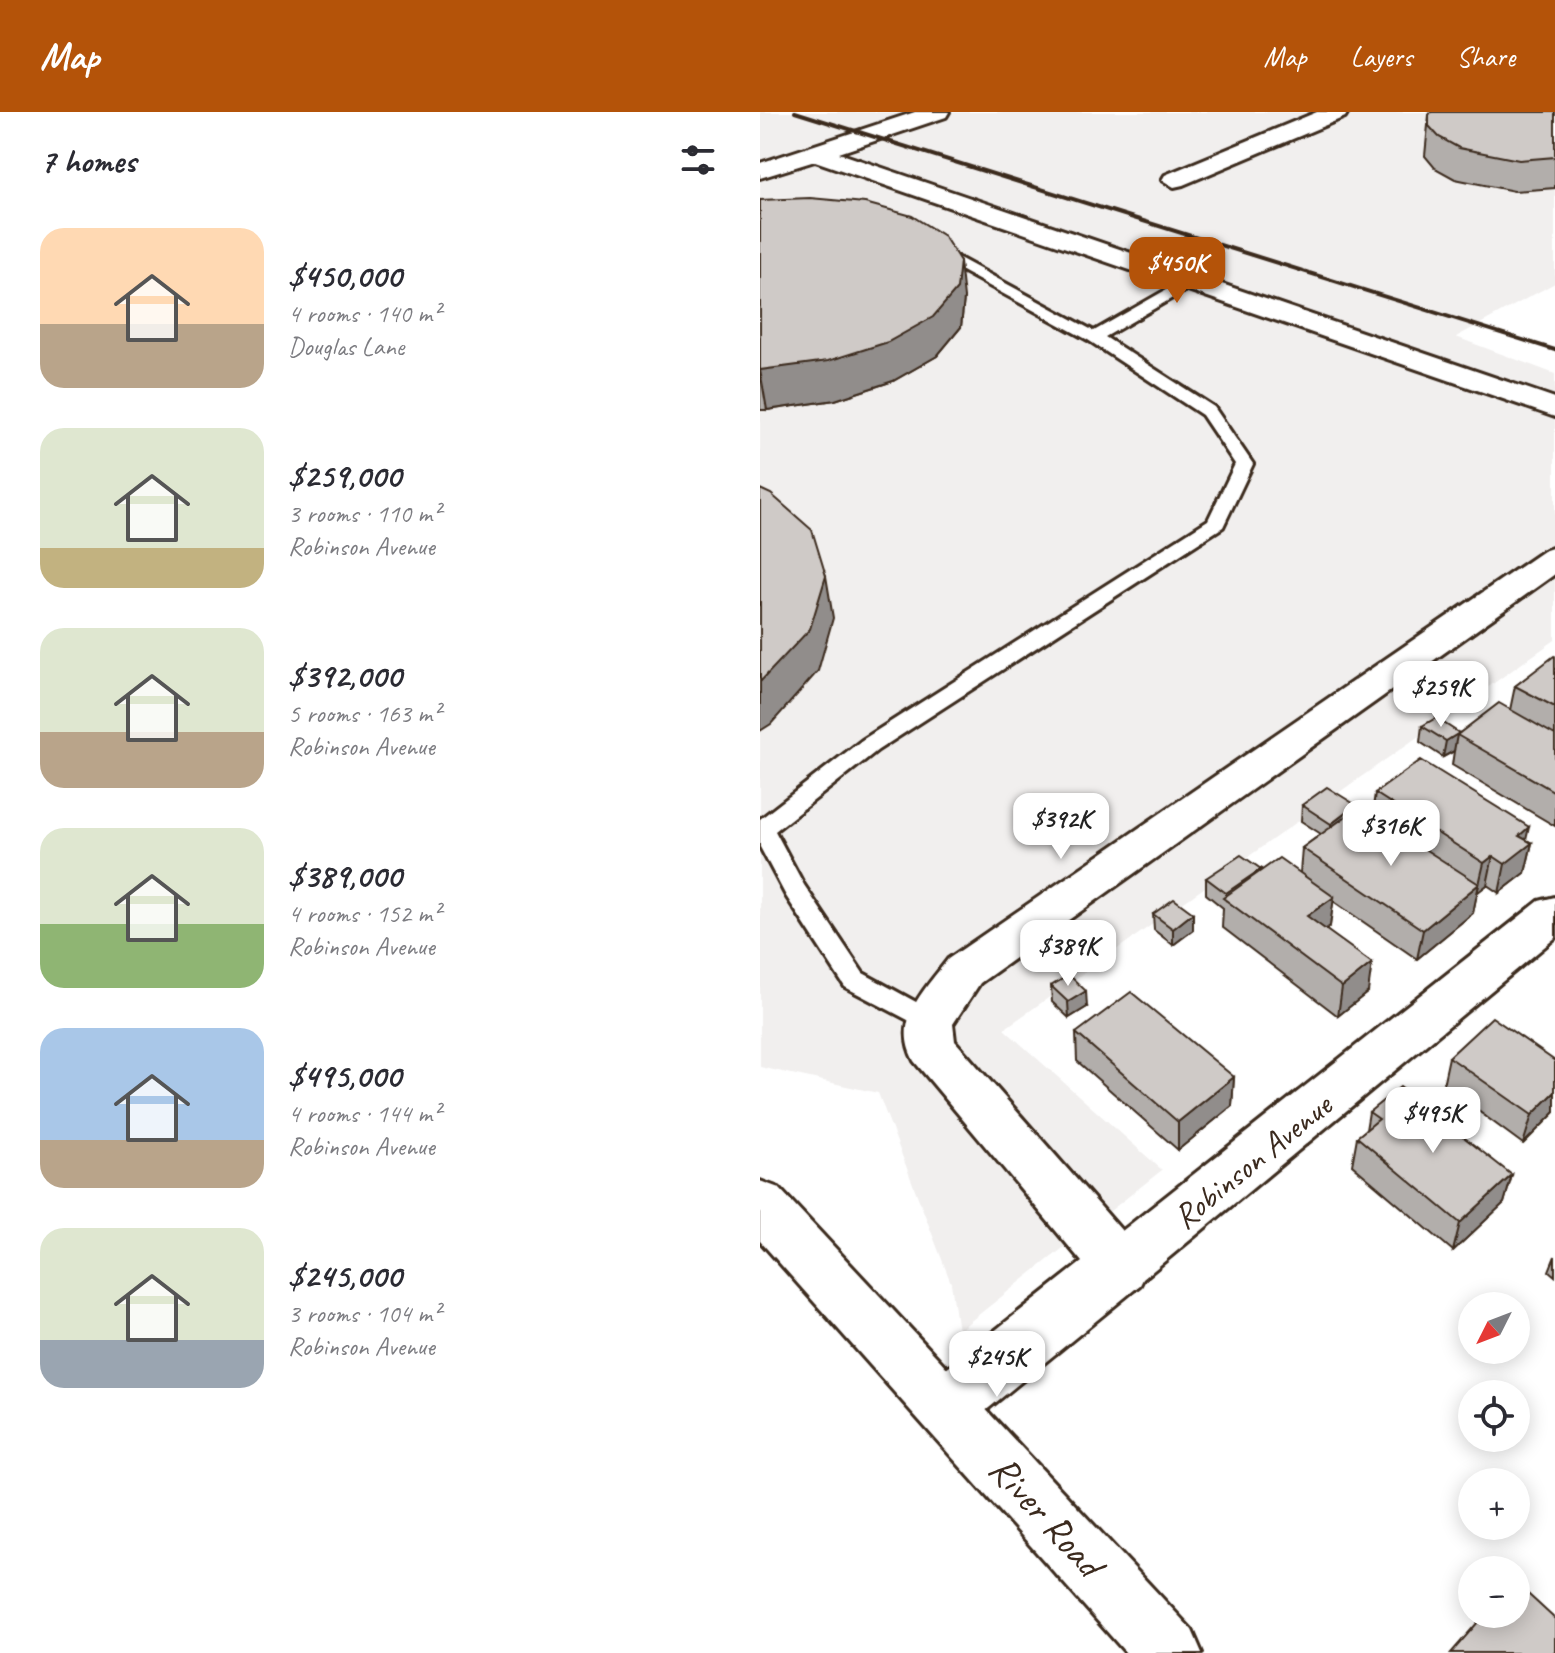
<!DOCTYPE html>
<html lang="en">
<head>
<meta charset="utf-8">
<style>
  :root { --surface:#fff; --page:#f2f2f3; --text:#2b2b33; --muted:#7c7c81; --accent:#b45309 }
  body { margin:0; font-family:Caveat,sans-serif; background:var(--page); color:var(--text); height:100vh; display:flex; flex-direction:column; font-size:30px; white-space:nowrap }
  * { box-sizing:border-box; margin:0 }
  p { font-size:26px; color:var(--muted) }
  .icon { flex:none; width:44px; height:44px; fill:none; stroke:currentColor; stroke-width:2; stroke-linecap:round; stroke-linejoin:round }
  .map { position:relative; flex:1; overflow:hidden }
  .panel { display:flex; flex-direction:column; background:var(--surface); width:760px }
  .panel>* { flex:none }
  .needle { width:52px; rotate:228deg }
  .fabs { position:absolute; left:698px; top:1180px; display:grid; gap:16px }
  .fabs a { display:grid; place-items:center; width:72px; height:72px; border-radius:50%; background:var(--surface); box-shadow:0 4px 20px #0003; font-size:40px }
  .price { position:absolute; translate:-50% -68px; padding:0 18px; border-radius:16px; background:#fff; color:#222; font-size:26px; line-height:52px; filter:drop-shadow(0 2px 4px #0008) }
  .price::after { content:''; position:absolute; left:50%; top:48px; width:24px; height:18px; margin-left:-12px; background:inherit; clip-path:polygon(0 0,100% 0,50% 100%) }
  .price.active { background:var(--accent); color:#fff }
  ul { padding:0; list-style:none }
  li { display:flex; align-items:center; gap:24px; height:200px; padding:0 40px }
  li span { display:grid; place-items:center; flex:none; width:224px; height:160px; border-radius:24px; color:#555 }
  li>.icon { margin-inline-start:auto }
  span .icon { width:96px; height:96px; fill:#fffc; stroke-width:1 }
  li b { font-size:34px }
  h2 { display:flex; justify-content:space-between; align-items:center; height:96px; padding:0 40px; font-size:34px }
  header { display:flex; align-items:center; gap:48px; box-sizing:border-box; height:112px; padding:0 40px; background:var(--accent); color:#fff }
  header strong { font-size:38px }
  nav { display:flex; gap:44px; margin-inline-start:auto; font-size:28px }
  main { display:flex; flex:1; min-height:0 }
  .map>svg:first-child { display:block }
  .built { fill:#f1efee }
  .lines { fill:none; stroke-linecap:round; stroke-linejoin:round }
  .lane-casing { stroke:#3b2a1e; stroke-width:6 }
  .street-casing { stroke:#3b2a1e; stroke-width:6 }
  .secondary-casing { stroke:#3b2a1e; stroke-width:6 }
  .lane { fill:#fff; fill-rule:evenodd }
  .street { fill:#fff; fill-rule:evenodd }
  .secondary { fill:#fff; fill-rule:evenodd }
  .rail { stroke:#3b2a1e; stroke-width:4 }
  .wall { fill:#b2aeab; stroke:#3b2a1e; stroke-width:2 }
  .shaded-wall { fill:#918d8b; stroke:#3b2a1e; stroke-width:2 }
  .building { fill:#cfcac7; stroke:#3b2a1e; stroke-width:2 }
  .labels { text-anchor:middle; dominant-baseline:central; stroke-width:6; stroke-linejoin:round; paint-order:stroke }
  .street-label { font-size:34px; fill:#3b2a1e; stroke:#fff }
  .near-street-label { font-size:40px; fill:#3b2a1e; stroke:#fff }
</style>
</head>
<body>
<header>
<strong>Map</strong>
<nav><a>Map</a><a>Layers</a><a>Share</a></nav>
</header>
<main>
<section class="panel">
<h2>7 homes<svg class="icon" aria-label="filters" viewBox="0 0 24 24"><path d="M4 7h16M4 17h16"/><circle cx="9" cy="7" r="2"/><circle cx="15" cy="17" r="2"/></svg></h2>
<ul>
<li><span style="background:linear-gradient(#ffd9b3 60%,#b9a48a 0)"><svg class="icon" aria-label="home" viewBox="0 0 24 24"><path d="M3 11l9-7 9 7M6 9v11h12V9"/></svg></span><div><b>$450,000</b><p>4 rooms · 140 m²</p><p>Douglas Lane</p></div></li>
<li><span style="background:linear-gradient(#dfe7d0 75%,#c2b280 0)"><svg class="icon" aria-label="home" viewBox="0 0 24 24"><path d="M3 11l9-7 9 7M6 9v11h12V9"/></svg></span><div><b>$259,000</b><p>3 rooms · 110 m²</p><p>Robinson Avenue</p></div></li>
<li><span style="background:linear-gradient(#dfe7d0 65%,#b9a48a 0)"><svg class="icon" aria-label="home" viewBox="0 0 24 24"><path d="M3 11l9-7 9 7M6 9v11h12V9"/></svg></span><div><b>$392,000</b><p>5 rooms · 163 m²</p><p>Robinson Avenue</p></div></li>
<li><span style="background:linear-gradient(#dfe7d0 60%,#8fb573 0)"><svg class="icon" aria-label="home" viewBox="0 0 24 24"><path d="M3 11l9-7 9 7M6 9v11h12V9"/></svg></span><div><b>$389,000</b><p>4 rooms · 152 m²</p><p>Robinson Avenue</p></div></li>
<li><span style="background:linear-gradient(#a9c7e8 70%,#b9a48a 0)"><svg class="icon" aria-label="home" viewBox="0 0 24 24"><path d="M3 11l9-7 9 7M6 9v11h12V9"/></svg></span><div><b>$495,000</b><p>4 rooms · 144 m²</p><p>Robinson Avenue</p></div></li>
<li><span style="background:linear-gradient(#dfe7d0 70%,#9aa5b1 0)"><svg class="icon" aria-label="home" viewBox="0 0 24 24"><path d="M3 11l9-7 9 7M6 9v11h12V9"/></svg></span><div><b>$245,000</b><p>3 rooms · 104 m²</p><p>Robinson Avenue</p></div></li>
</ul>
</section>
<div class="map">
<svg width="795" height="1541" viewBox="0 0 795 1541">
  <rect width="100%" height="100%" fill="#fff"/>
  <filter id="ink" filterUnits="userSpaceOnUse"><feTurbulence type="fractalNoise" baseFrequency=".0125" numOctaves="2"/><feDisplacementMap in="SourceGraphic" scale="16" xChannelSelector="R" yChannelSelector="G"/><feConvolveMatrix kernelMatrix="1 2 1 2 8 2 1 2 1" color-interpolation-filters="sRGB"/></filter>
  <g filter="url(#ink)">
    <!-- built -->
    <polygon class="built" points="0,0 795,0 795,171 696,225 795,262 795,528 244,917 402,1058 198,1219 191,1171 118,981 0,955"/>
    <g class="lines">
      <defs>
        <polygon id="lane" points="167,134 177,134 334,219 425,167 435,167 435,173 345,225 454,295 493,352 463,415 118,638 15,719 44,773 103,861 178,902 182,909 178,916 169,919 85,875 26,784 0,735 0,707 102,628 448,408 475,352 442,303 328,228 167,140"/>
        <g id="street">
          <polygon points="155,0 189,0 186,5 79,41 795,286 795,305 55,49 0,66 0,51"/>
          <polygon points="557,0 588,0 585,5 423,73 414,75 402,68 405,63"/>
          <path d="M795,435V462L220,871L193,912L195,929L362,1119L779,789L795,785V826L383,1167L380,1173L208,1313L187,1321L166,1313L158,1293L166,1273L322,1150L154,949C132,908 164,879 188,847L783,439Z"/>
        </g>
        <polygon id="secondary" points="0,1069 19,1076 432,1518 442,1541 366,1541 0,1129"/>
      </defs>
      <!-- lane casing -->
      <use href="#lane" class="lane-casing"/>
      <!-- street casing -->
      <use href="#street" class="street-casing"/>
      <!-- secondary casing -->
      <use href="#secondary" class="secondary-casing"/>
      <!-- lane -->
      <use href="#lane" class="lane"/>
      <!-- street -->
      <use href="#street" class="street"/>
      <!-- secondary -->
      <use href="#secondary" class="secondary"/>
      <!-- rail -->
      <polyline class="rail" points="35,0 795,238"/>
    </g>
    <!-- wall -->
    <g class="wall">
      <polygon points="795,0 795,76 754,79 695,67 675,56 665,44 669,3"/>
      <polygon points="0,88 204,186 201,215 177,244 133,269 75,288 7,298 0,298"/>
      <polygon points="795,545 795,714 692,653 694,639 683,645 660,630 662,614 699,621 750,598 755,574"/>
      <polygon points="615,681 766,728 772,731 765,761 739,781 727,773 717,780 713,801 657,847 573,789 570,814 566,817 608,880 578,904 462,815 463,796 446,782 446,766 501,757 501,759 540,761 542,736 561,722 541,709 542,693 596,697 612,703"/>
      <polygon points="433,801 433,818 413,833 394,818 393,802"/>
      <polygon points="291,874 327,895 309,906 292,890"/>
      <polygon points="316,921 474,965 472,994 418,1038 317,949"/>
      <polygon points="689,945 795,949 795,1000 763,1032 683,973"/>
      <polygon points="609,1000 752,1063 744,1091 693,1139 592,1053 597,1025 606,1018"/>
      <polygon points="795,1144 795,1164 789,1159"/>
    </g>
    <!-- shaded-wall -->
    <g class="shaded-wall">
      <polygon points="200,149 204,186 201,215 177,244 133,269 75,288 7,298 0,258"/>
      <polygon points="66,464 73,506 58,559 11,612 0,619 0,570"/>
      <polygon points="699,621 697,623 694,639 683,645 686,629"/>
      <polygon points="596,693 594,710 570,728 571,712"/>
      <polygon points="769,715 764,737 772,731 765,761 739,781 745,752 759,724"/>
      <polygon points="733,744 727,773 717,781 724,751"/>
      <polygon points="501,757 500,773 466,788 466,781"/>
      <polygon points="719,772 713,801 657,847 663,818"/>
      <polygon points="574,785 570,814 544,833 547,804"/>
      <polygon points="433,801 433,818 413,833 413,817"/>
      <polygon points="612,851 608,880 578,904 582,875"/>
      <polygon points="326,879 327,895 309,906 308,890"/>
      <polygon points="474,965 472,994 418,1038 418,1010"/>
      <polygon points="795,980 795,1000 763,1032 772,1003"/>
      <polygon points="752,1063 744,1091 693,1139 700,1111"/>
    </g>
    <!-- building -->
    <g class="building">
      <polygon points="671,0 795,0 795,45 759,48 699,36 679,25 669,14 669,3"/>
      <polygon points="50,86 105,91 152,104 184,124 200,149 197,177 173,205 128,230 68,249 0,258 0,88"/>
      <polygon points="0,377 11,382 52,418 66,464 50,517 0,570"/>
      <polygon points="794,544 795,545 795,595 755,574"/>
      <polygon points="739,591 795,623 795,680 697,623"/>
      <polygon points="676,606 699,621 686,629 662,614"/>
      <polygon points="661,648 769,715 759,724 772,731 745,752 733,744 724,751 615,681"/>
      <polygon points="567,675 596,693 571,712 542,693"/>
      <polygon points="599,695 719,772 663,818 542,736"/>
      <polygon points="481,743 501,757 466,781 446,766"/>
      <polygon points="519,746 574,785 547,804 612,851 582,875 463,786"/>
      <polygon points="414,787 433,801 413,817 393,802"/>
      <polygon points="309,863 326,879 308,890 291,874"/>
      <polygon points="371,880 474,965 418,1010 316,921"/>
      <polygon points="732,905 795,949 795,980 772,1003 689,945"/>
      <polygon points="640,975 752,1063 700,1111 597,1025 619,1007 609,1000"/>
      <polygon points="756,1471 795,1507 795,1541 691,1541 725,1502 756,1502"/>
    </g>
  </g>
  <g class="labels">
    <!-- street labels -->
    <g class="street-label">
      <text transform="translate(492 1049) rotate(-39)">Robinson Avenue</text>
    </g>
    <!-- near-street labels -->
    <g class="near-street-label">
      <text transform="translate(286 1404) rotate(48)">River Road</text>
    </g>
  </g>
</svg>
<div class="fabs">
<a><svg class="needle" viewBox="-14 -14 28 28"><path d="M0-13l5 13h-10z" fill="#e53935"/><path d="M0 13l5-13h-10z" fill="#7c7c81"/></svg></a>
<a><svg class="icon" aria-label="locate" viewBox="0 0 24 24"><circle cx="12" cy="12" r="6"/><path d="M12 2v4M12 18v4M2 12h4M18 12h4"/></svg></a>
<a>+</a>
<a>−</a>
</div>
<b class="price active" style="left:417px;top:193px">$450K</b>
<b class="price" style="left:681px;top:617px">$259K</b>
<b class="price" style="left:301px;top:749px">$392K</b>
<b class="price" style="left:631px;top:756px">$316K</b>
<b class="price" style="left:308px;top:876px">$389K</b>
<b class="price" style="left:673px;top:1043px">$495K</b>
<b class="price" style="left:237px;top:1287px">$245K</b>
</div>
</main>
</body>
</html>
